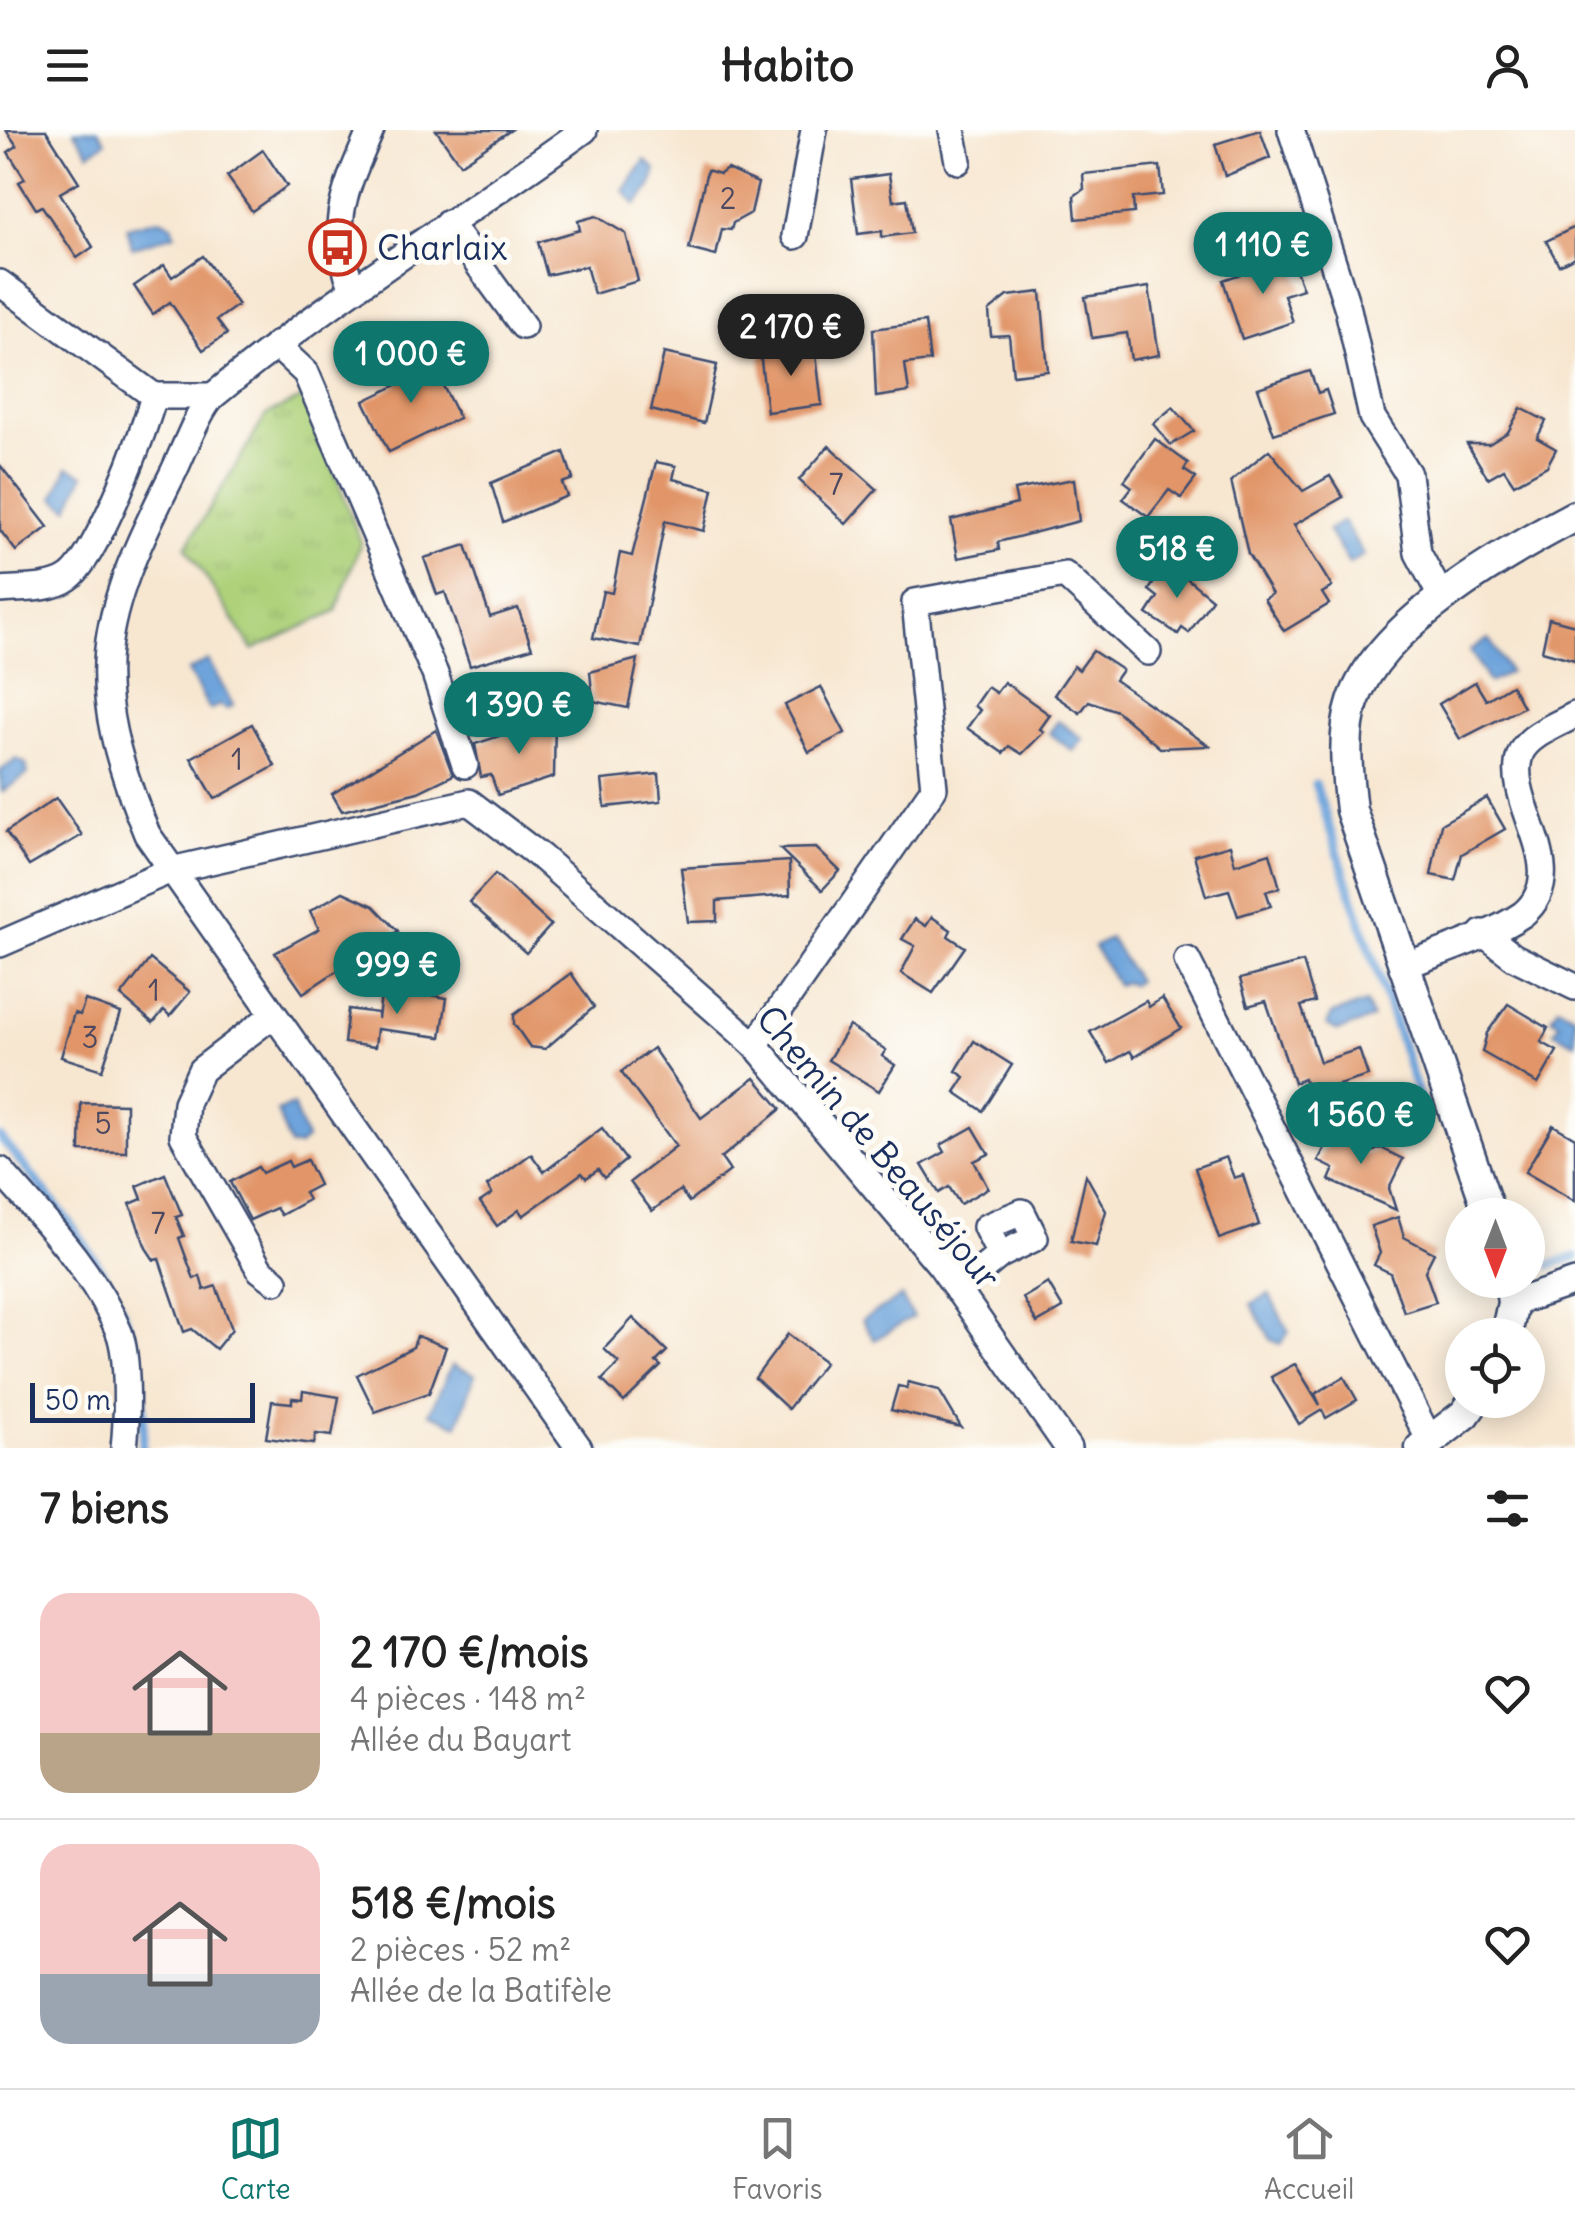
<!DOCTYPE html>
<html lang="fr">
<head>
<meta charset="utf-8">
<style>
  :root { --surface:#fff; --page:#f2f2f2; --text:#222; --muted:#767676; --line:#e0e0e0; --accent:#0f766e }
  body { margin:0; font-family:Delius,sans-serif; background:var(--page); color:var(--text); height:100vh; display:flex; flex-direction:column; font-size:38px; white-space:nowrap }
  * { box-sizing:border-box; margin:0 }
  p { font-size:32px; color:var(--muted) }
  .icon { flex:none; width:55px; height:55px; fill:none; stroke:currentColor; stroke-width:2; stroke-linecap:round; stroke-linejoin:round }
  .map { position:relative; height:1318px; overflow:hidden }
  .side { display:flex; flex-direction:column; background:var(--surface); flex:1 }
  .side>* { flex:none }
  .needle { width:65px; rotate:180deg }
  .controls { position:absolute; left:1445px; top:1068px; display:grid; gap:20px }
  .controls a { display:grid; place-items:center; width:100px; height:100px; border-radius:50%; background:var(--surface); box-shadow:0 5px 25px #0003; font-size:50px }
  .scale { position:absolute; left:30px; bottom:25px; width:225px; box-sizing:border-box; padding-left:10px; border:5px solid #1b2f5e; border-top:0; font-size:28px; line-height:35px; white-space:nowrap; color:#1b2f5e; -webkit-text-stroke:8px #fdfcf7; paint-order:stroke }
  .price { position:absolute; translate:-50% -85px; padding:0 22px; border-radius:35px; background:var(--accent); color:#fff; font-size:32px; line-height:65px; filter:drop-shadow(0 2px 5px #0008) }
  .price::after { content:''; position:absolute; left:50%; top:60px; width:30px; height:22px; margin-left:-15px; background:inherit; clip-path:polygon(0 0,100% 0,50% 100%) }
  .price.active { background:#222; color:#fff }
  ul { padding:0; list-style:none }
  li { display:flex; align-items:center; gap:30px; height:250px; padding:0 40px }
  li+li { border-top:2px solid var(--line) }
  li span { display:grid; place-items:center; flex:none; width:280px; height:200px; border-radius:30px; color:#555 }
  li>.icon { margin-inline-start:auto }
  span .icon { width:120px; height:120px; fill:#fffc; stroke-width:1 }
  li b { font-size:42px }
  h2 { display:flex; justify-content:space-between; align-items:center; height:120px; padding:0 40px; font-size:42px }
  header { display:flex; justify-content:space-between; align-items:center; height:130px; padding:0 40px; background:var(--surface); font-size:45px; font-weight:700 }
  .tab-bar { display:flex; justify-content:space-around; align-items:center; height:140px; border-top:2px solid var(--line); background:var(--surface); font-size:28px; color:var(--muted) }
  .tab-bar a { display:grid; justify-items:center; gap:5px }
  .tab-bar .active { color:var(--accent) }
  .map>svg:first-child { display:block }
  .grass { fill:url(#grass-tufts); stroke:#64806c; stroke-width:2.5 }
  .water { fill:#6ea4db; stroke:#446a9c; stroke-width:2.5 }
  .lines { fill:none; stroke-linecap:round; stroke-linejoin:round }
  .stream { stroke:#6ea4db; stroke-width:9 }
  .building { fill:#e19568 }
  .minor-casing { stroke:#3c4b6f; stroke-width:30 }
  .tertiary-casing { stroke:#3c4b6f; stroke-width:35 }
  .minor { stroke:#fff; stroke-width:25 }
  .tertiary { stroke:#fff; stroke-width:30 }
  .labels { text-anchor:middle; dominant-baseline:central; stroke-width:10; stroke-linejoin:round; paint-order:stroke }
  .number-label { font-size:30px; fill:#4c4860 }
  .poi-label { font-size:35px; fill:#1b2f5e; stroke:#fdfcf7; text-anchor:start }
  .street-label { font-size:35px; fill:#1b2f5e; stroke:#fdfcf7 }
</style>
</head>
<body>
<header><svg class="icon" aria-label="menu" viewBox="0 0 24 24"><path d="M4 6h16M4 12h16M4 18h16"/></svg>Habito<svg class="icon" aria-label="person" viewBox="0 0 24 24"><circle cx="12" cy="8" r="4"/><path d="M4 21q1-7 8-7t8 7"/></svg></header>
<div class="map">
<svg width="1575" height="1318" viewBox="0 0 1575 1318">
  <defs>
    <pattern id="grass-tufts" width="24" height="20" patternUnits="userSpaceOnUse" patternTransform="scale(2.5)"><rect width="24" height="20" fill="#aed17a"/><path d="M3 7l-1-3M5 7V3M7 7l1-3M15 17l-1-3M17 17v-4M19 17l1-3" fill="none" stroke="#95b46c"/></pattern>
  </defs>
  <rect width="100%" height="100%" fill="#fdfcf7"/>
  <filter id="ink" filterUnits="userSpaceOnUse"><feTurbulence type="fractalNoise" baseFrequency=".01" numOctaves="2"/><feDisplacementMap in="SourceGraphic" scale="20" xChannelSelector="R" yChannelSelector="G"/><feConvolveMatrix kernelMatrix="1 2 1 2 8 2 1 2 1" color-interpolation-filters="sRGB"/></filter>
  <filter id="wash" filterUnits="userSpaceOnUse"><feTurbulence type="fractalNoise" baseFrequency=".0048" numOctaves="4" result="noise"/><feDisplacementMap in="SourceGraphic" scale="40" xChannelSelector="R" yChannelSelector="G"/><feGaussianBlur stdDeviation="2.25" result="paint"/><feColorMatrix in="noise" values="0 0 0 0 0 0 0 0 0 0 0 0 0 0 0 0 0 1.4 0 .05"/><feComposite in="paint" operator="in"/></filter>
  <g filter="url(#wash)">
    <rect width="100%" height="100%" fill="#f7e7d1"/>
    <!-- grass -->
    <polygon class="grass" points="306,267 361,412 336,481 253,520 186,417 267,284"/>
    <!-- water -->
    <g class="water">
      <polygon points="74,0 98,0 106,12 89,23"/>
      <polygon points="645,30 656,40 651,57 636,75 624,61"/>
      <polygon points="159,89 172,94 175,104 132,118 127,97"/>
      <polygon points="68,337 84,345 69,378 54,368"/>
      <polygon points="1343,391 1364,425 1349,434 1328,400"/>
      <polygon points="1489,509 1509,542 1489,553 1470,520"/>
      <polygon points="208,530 233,575 227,579 219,575 210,580 188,541"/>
      <polygon points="1058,591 1083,609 1073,621 1049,603"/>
      <polygon points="17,629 26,634 28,644 2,662 0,641"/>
      <polygon points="1110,808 1137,851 1131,855 1124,852 1117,855 1094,817"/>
      <polygon points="1366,873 1372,889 1338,901 1327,895 1332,884"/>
      <polygon points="1558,876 1575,886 1575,913 1554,902 1559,893 1551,888"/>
      <polygon points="293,975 306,1009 299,1016 290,1016 277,981"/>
      <polygon points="1269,1164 1289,1202 1280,1214 1271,1210 1251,1174"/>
      <polygon points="901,1167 913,1187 874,1210 862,1190"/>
      <polygon points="452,1235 475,1244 458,1295 429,1283"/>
    </g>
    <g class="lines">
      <!-- stream -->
      <g class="stream">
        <polyline points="1315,654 1419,967"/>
        <path d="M0,1007C79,1104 157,1184 142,1318"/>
        <polyline points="1550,1135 1575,1127"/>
      </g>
    </g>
    <g id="blocks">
      <!-- building -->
      <g class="building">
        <polygon points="6,0 46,0 79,52 60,63 93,117 77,128 42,76 36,79 19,52 25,49 8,22 17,16"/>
        <polygon points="436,0 511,0 460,34"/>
        <polygon points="1260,0 1270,28 1225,46 1215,14"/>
        <polygon points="263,20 287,56 252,81 227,46"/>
        <polygon points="1160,36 1163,65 1133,68 1134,83 1076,89 1074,66 1084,59 1083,44"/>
        <polygon points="727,39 758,53 751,83 733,93 731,100 722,99 716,126 689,119 707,40 720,44"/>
        <polygon points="889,44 893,71 907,69 912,103 882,107 882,101 858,104 851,49"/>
        <polygon points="596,86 626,104 638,151 594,164 586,136 547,145 538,112 580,100 578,91"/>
        <polygon points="1575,97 1575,127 1559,135 1546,111"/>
        <polygon points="203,126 238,175 217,190 227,204 203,220 170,172 153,184 134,156 164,135 172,147"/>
        <polygon points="1291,127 1303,159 1284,165 1293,192 1242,209 1223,150"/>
        <polygon points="1149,157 1159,225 1131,230 1127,203 1092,208 1085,167"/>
        <polygon points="1041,162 1048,241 1013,245 1009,205 991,206 989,181 1008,166"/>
        <polygon points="925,192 930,231 905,234 909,262 876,267 873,199"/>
        <polygon points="815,216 822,275 767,282 760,222"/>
        <polygon points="664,223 717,235 704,293 651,280"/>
        <polygon points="417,227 424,242 434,238 459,288 389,322 364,271 399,254 392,239"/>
        <polygon points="1310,241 1318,263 1326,260 1334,284 1274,304 1258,258"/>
        <polygon points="1173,277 1194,301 1171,315 1153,294"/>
        <polygon points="1521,278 1546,291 1537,308 1556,319 1547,336 1514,354 1504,339 1488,348 1467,314 1489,314 1508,302"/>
        <polygon points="1155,309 1188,333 1184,340 1196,348 1181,368 1169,360 1148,387 1123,369 1132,357 1124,351"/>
        <polygon points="829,316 877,359 846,394 799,350"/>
        <polygon points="1269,320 1303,361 1330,346 1343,367 1294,395 1332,457 1322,463 1329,474 1284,501 1264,469 1272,464 1248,424 1231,351"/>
        <polygon points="564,322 573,349 562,353 567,366 503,392 491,353"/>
        <polygon points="656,332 676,336 673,349 713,359 704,401 665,391 640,517 593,508 603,461 612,463 620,423 632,426"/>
        <polygon points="0,335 48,397 16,421 0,400"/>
        <polygon points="1074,349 1079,391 998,412 999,420 958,428 951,390 1017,374 1014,360"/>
        <polygon points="466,415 490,487 518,478 532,518 470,536 445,462 437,465 424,428"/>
        <polygon points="1167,432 1212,469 1189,503 1182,498 1178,504 1147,484 1158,467 1149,460"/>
        <polygon points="1549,488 1575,495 1575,530 1542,521"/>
        <polygon points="1093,521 1122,540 1115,550 1209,616 1160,618 1117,581 1089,571 1080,583 1054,565 1074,536 1079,540"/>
        <polygon points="638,529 628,578 593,571 590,542"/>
        <polygon points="1004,552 1050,585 1040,599 1044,602 1022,624 1009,616 1003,623 967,598 980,580 974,576 987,557 996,563"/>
        <polygon points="1475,552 1486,570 1511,555 1523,577 1460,609 1439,574"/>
        <polygon points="821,557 845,603 809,622 785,575"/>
        <polygon points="555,588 554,647 498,665 491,645 481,647 475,614"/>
        <polygon points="252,594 275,636 215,669 191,628"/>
        <polygon points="436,600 453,645 418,662 342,681 332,664"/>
        <polygon points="659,644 661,671 605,677 602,650"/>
        <polygon points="56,668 82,705 29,736 6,702"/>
        <polygon points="1487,668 1505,699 1462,724 1455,750 1431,745 1441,694"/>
        <polygon points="1230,715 1235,734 1270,723 1280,758 1266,761 1271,776 1238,786 1229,760 1206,766 1194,725"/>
        <polygon points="816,718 840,741 822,760 780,719"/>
        <polygon points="789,731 790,765 717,771 717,791 688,792 681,738"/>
        <polygon points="495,744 551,795 526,823 469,772"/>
        <polygon points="343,762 374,776 398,801 303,863 275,823 319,799 310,781"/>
        <polygon points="932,787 951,800 948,806 965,817 933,863 901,843 915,816 902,809 915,789 926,796"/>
        <polygon points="150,829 190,862 170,886 164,880 153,893 121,866"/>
        <polygon points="1303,832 1315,872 1301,876 1320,932 1359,919 1368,946 1309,964 1304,949 1294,953 1266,871 1248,876 1240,849"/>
        <polygon points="571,843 594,877 545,919 530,917 514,894 514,885"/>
        <polygon points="382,857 447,868 441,907 377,899 375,917 344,913 348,879 378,883 378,889"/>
        <polygon points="1162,868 1181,898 1134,927 1130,921 1109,933 1090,902 1146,871 1149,877"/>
        <polygon points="85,870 121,883 102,940 61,927 74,883 80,885"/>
        <polygon points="1508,874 1548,898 1541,912 1557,921 1538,954 1482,922 1487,903"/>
        <polygon points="849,896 886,920 882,926 895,935 879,961 828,930"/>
        <polygon points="974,911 1012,935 983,981 955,962 965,947 956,941"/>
        <polygon points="653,918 701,988 755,948 781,979 721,1028 730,1041 689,1072 680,1060 652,1081 630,1052 676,1016 621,942"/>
        <polygon points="81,973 126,974 126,1022 80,1021"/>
        <polygon points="1553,995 1575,1008 1575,1071 1525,1042"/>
        <polygon points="1336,996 1358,1007 1364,1025 1381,1018 1403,1029 1389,1058 1396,1080 1329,1050 1334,1039 1318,1031"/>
        <polygon points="973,997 989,1024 974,1031 988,1058 960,1074 949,1057 939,1063 922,1035 945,1022 941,1015"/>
        <polygon points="602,998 626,1030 604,1048 598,1040 586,1048 582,1043 523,1086 519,1080 497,1096 480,1072 492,1064 487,1056 531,1024 544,1042"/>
        <polygon points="1226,1027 1234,1048 1243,1045 1259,1095 1219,1109 1195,1038"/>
        <polygon points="307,1030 319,1055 304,1063 308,1070 281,1085 276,1078 250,1090 230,1052 258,1037 262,1043 288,1031 291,1037"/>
        <polygon points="165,1044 182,1085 176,1087 184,1106 179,1108 194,1149 200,1146 204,1160 216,1156 232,1199 216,1219 192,1199 184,1202 159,1129 154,1130 146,1118 130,1074 142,1069 137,1056"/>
        <polygon points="1086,1045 1106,1081 1096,1116 1071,1111"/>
        <polygon points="1398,1087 1404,1107 1434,1123 1425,1141 1436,1172 1404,1182 1390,1143 1374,1135 1380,1123 1371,1096"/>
        <polygon points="1048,1153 1063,1178 1037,1193 1023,1168"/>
        <polygon points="633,1188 667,1221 656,1232 661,1236 624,1272 602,1250 619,1233 604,1219"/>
        <polygon points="788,1204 825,1232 788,1279 755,1248"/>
        <polygon points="417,1206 446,1217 429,1263 375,1282 357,1245 413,1217"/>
        <polygon points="1295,1234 1320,1275 1315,1264 1344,1247 1357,1270 1326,1288 1322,1280 1299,1294 1271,1247"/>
        <polygon points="908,1252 939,1260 961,1297 891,1280 898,1256 907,1258"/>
        <polygon points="303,1261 339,1267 332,1306 316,1304 314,1314 266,1308 272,1271 292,1273 292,1268 302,1269"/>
      </g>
    </g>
  </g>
  <g filter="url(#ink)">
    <use href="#blocks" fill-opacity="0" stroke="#3c4b6f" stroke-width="2.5"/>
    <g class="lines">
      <defs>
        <g id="minor">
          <polyline points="952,0 958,31"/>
          <polyline points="1291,0 1348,179 1372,287 1408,344 1418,423 1442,468"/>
          <polyline points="448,93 523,196"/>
          <polyline points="795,106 814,0"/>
          <polyline points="0,153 154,266 211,266"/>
          <path d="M352,157C327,92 345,61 371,0"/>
          <polyline points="276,215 306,243 435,544 465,635"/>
          <path d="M0,460C21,458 51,460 68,448C97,429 144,302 154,266"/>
          <polyline points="1483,803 1514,827 1575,857"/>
          <polyline points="0,814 171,740 469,672 541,727 755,915 941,1136 1068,1318"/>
          <polyline points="1187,830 1430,1311"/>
          <path d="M1402,837C1441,821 1489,807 1523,784C1575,741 1504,672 1520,625C1526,606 1558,594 1575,585"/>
          <polyline points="273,885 201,940 186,973 183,1006 260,1140 275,1151"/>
          <polyline points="755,915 934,658 915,472 1065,445 1148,522"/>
          <path d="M0,1040C43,1089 93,1140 119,1202C129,1228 127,1290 124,1318"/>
          <polyline points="957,1160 1000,1125 1035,1108 1022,1082 986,1097 1000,1125"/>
          <polyline points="1513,1173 1575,1152"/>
          <path d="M579,1318L147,704C83,547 98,493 172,345C182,326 199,277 214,265C331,168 461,89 584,0"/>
        </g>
        <g id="tertiary">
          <path d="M1490,1085L1351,680C1347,645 1342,606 1353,572C1379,494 1505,423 1575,386"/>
          <polyline points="1506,1205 1513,1173 1510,1150"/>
          <polyline points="1421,1318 1465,1284 1475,1270"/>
        </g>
      </defs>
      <!-- minor casing -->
      <use href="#minor" class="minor-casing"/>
      <!-- tertiary casing -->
      <use href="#tertiary" class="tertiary-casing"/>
      <!-- minor -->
      <use href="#minor" class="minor"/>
      <!-- tertiary -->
      <use href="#tertiary" class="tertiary"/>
    </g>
  </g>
  <!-- icons -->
  <defs>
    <symbol id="bus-ring" viewBox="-11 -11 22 22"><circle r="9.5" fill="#fdfcf7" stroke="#c8321e" stroke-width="1.5"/><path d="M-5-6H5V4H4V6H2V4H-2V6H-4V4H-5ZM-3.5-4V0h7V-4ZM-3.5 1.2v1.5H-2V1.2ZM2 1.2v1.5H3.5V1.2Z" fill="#c8321e"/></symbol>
  </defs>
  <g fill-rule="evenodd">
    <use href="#bus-ring" x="306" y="86" width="63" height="63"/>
  </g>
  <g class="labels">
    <!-- number labels -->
    <g class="number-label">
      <text x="728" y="68">2</text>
      <text x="836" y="354">7</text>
      <text x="237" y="629">1</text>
      <text x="154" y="860">1</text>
      <text x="90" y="907">3</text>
      <text x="103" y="993">5</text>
      <text x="158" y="1093">7</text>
    </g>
    <!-- poi labels -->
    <g class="poi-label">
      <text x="377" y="117">Charlaix</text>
    </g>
    <!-- street labels -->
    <g class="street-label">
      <text transform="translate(879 1017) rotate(50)">Chemin de Beauséjour</text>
    </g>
  </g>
</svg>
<div class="controls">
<a><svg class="needle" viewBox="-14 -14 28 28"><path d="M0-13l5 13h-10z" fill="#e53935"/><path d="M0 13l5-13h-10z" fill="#767676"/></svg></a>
<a><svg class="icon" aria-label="locate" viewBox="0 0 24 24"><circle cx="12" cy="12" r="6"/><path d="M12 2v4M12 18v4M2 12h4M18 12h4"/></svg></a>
</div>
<div class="scale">50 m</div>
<b class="price" style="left:1263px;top:167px">1 110 €</b>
<b class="price active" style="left:791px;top:249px">2 170 €</b>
<b class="price" style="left:411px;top:276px">1 000 €</b>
<b class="price" style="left:1177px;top:471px">518 €</b>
<b class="price" style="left:519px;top:627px">1 390 €</b>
<b class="price" style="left:397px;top:887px">999 €</b>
<b class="price" style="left:1361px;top:1037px">1 560 €</b>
</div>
<section class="side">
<h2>7 biens<svg class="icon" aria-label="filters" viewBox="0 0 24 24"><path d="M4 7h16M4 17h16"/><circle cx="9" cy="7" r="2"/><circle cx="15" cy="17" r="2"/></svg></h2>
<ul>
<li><span style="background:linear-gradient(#f6c9c9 70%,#b9a48a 0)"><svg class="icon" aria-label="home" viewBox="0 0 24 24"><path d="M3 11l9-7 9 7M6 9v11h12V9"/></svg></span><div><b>2 170 €/mois</b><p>4 pièces · 148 m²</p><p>Allée du Bayart</p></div><svg class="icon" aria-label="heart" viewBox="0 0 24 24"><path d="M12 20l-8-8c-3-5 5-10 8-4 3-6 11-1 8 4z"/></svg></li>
<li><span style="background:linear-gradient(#f6c9c9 65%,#9aa5b1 0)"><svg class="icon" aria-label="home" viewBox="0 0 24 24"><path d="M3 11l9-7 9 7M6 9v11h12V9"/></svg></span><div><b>518 €/mois</b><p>2 pièces · 52 m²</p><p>Allée de la Batifèle</p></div><svg class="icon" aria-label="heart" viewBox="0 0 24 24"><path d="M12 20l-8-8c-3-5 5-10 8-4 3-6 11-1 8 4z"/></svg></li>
</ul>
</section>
<nav class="tab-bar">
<a class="active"><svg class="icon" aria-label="map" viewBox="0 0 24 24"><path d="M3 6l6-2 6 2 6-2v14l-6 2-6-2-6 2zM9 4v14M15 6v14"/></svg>Carte</a>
<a><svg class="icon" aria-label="saved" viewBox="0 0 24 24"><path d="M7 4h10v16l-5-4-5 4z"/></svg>Favoris</a>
<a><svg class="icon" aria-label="home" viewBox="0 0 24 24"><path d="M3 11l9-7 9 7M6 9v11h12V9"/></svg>Accueil</a>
</nav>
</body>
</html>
